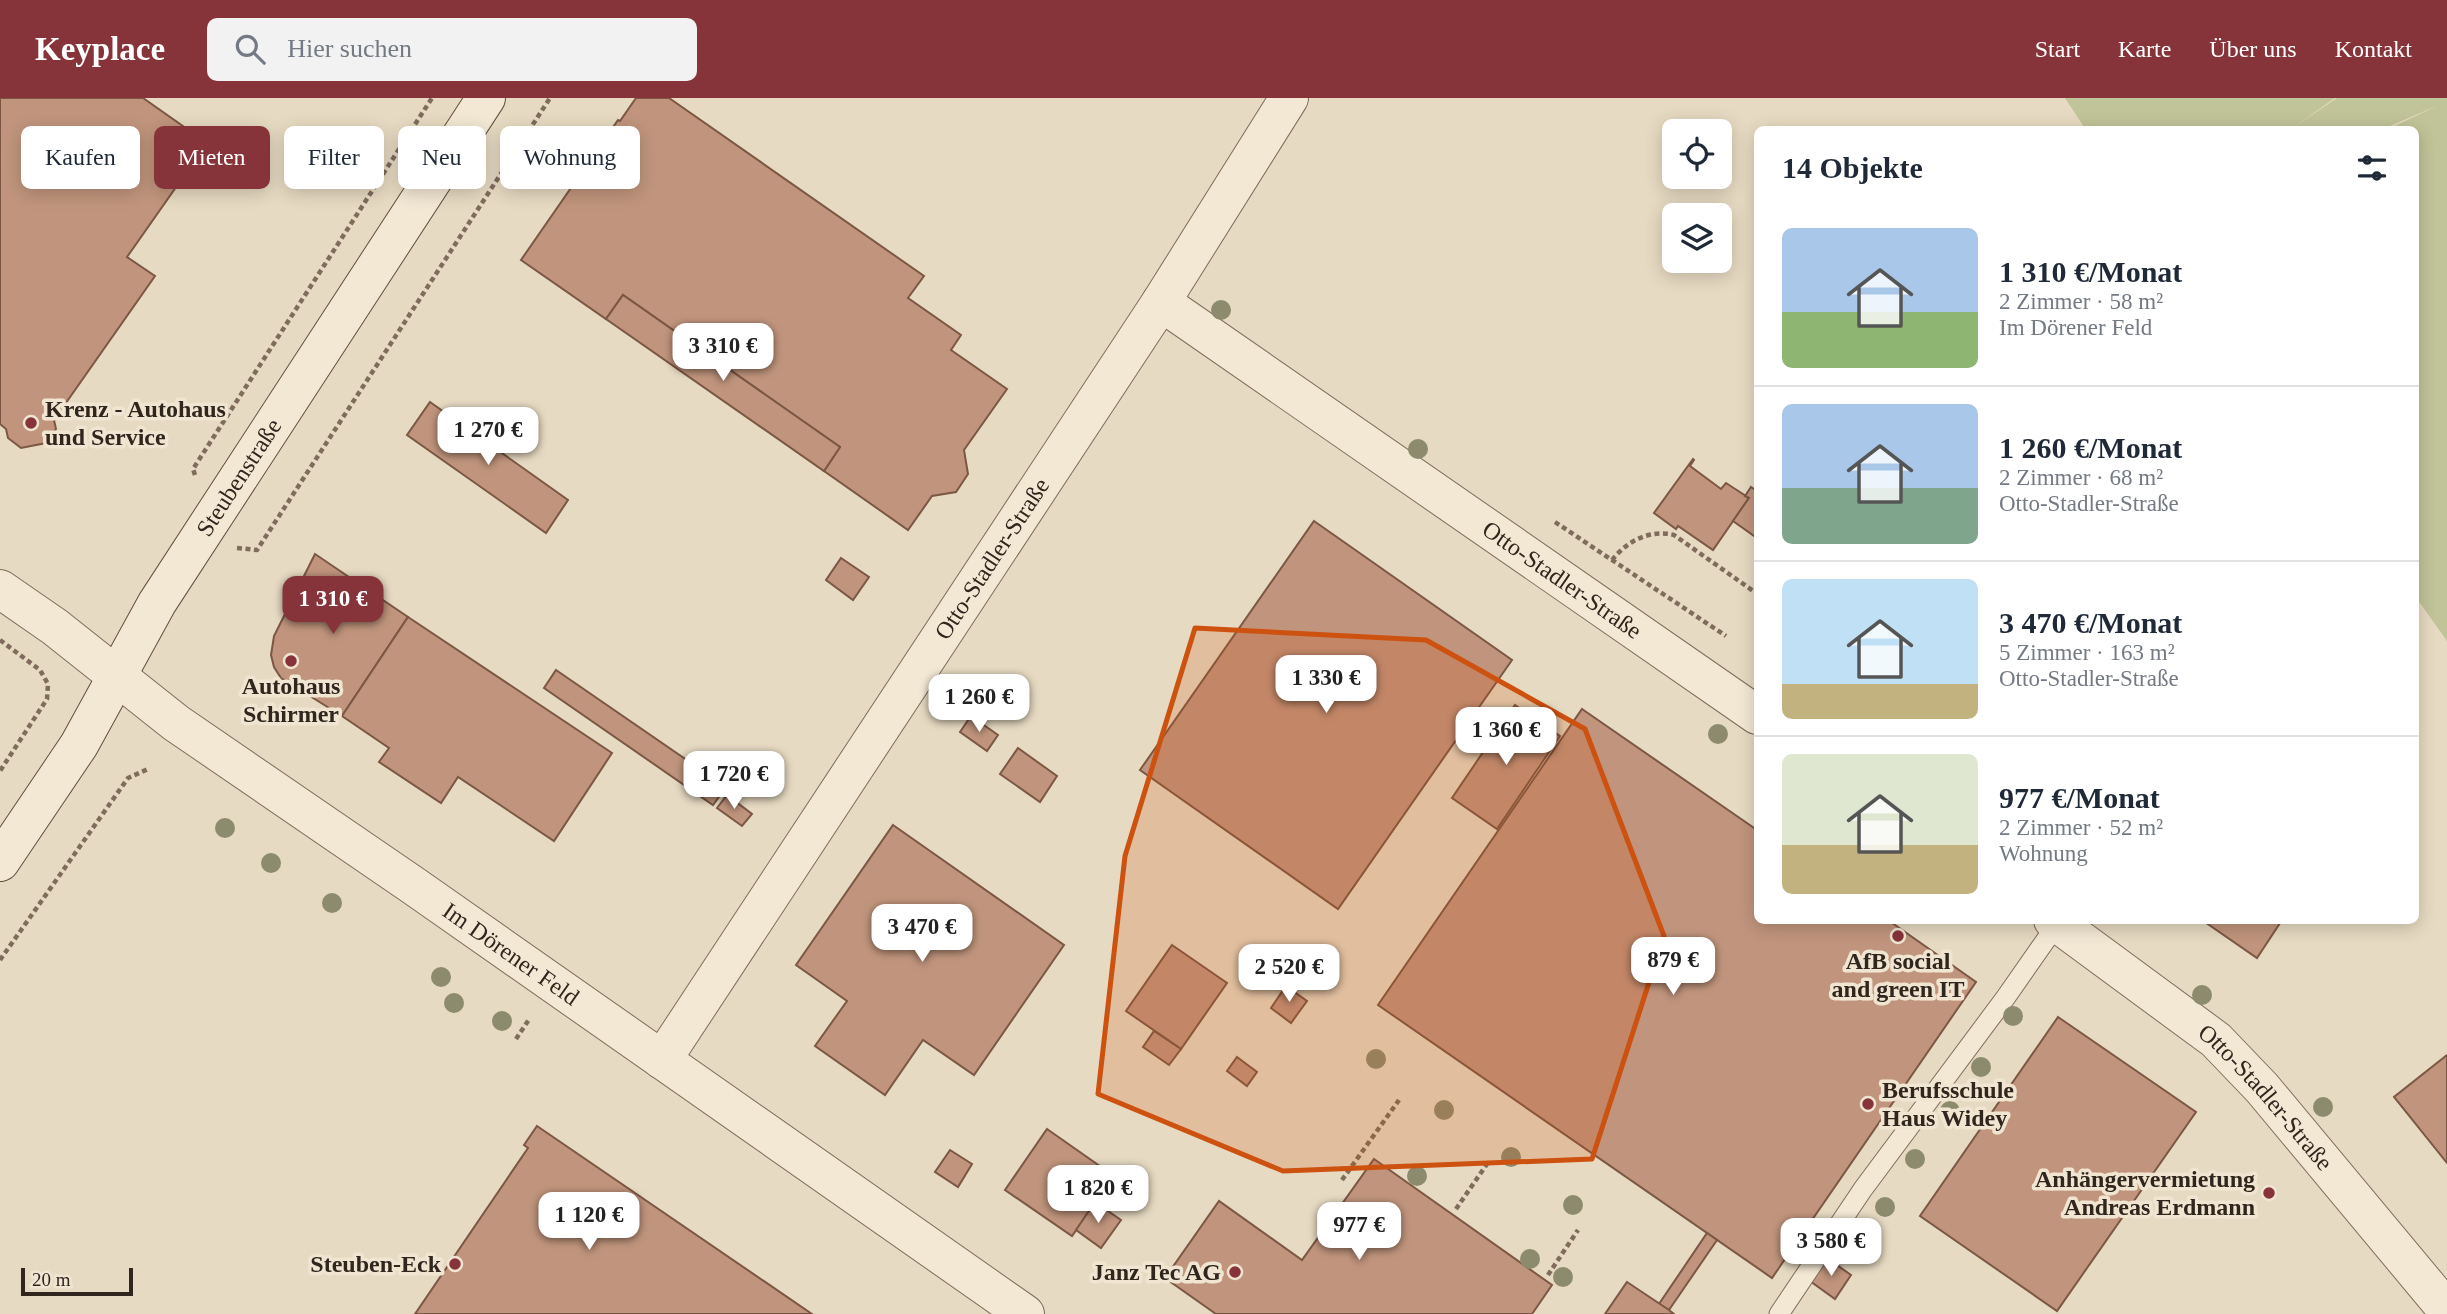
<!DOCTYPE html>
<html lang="de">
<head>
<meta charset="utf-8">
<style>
  :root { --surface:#fff; --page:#f2f2f3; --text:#1f2937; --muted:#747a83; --line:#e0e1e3; --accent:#863339 }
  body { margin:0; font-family:Georgia,serif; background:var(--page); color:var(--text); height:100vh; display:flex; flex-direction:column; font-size:26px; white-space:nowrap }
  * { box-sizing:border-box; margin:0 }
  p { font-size:23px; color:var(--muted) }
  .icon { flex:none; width:38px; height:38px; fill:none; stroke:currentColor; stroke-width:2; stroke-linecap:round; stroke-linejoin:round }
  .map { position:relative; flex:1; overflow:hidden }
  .details { position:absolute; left:1754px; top:28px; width:665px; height:798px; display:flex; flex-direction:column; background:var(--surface); border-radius:10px; box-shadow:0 4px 18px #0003 }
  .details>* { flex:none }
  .banner { position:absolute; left:21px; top:28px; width:665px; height:63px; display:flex; gap:14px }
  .controls { position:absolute; left:1662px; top:21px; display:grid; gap:14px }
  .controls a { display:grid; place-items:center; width:70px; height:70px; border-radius:10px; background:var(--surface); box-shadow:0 4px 18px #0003; font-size:35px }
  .scale { position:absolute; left:21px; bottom:18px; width:112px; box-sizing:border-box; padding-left:7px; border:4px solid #31261e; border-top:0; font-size:19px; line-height:24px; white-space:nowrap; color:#31261e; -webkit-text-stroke:5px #f0e5d1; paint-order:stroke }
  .price { position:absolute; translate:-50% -60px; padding:0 16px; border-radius:14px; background:#fff; color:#222; font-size:23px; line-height:46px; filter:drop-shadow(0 2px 4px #0008) }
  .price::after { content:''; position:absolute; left:50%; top:42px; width:21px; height:16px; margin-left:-10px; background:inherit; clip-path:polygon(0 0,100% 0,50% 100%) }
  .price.current { background:var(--accent); color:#fff }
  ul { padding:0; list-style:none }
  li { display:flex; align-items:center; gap:21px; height:175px; padding:0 28px }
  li+li { border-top:2px solid var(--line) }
  li span { display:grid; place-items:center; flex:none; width:196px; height:140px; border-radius:10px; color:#555 }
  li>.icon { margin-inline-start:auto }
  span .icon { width:84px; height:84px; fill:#fffc; stroke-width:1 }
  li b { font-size:30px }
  h2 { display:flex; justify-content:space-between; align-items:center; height:84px; padding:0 28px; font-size:30px }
  .tag { padding:0 24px; border-radius:10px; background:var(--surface); box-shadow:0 4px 18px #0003; font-size:24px; line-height:63px }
  .tag.current { background:var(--accent); color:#fff }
  header { display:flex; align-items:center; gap:42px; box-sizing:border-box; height:98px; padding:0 35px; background:var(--accent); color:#fff }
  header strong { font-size:33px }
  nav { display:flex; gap:38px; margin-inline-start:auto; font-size:24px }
  .search { width:490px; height:63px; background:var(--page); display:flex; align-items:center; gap:18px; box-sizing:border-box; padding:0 24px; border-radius:10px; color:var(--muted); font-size:26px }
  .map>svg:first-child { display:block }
  .green { fill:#c1c498 }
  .building { fill:#c1957d; stroke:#7b5744; stroke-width:2 }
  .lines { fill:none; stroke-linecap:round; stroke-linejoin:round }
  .lane-casing { stroke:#7f6c5c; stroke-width:21 }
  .street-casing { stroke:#7f6c5c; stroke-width:40 }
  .secondary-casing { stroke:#614e3f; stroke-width:40 }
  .path { stroke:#7f6c5c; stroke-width:4.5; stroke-dasharray:5 3.5; stroke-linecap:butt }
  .lane { stroke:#f3e8d4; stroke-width:19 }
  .street { stroke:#f3e8d4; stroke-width:38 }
  .secondary { stroke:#f3e8d4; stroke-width:38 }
  .tree { fill:#8d8b6d }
  .marked { fill:#cd510f; fill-opacity:0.2; stroke:#cd510f; stroke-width:5; stroke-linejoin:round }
  .poi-dot { fill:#863339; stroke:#f0e5d1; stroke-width:2.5 }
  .labels { text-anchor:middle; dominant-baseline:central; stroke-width:7; stroke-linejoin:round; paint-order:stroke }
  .poi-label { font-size:24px; font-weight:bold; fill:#31261e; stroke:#f0e5d1; text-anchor:end }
  .street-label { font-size:24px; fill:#31261e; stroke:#f0e5d1 }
</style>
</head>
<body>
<header>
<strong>Keyplace</strong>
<div class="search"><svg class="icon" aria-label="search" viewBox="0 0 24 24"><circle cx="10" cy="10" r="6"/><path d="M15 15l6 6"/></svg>Hier suchen</div>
<nav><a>Start</a><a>Karte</a><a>Über uns</a><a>Kontakt</a></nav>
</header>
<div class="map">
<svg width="2447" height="1216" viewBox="0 0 2447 1216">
  <rect width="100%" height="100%" fill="#e7dac2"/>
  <!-- green -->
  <polygon class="green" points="2065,0 2335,0 2294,29 2337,0 2447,0 2447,543 2415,498 2415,32 2388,31 2439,7 2383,31 2086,32"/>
  <!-- building -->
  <g class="building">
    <polygon points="0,0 143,0 207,45 127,159 155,178 54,322 56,331 46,345 21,350 8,340 6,331 0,326"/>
    <polygon points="636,0 669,0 924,178 908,200 961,237 951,252 1007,291 964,352 968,376 956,394 932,398 908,432 824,373 840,349 623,197 606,221 521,162 618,22 620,23"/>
    <polygon points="623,197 840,349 824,373 606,221"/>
    <polygon points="430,304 568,402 546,435 407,337"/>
    <polygon points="1693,361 1694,362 1690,368 1721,391 1726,385 1749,400 1713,452 1678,428 1676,431 1654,415"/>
    <polygon points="1751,389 1757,393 1757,440 1733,423 1749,400 1745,398"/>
    <polygon points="1314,423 1512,562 1338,811 1140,672"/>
    <polygon points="315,456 408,519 342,618 281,580 274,569 271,557 274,538"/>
    <polygon points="841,460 869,479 853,502 826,482"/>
    <polygon points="408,519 612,655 554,743 458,679 441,705 379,664 389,650 342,618"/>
    <polygon points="556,572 726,689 713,707 544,590"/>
    <polygon points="1515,607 1560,638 1497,731 1452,700"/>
    <polygon points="1582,611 1757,732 1757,822 1888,822 1976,884 1772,1180 1378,907"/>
    <polygon points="971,618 998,637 987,653 960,634"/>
    <polygon points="1018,650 1057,678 1040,704 1000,676"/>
    <polygon points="727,697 752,716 742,728 717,710"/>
    <polygon points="893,727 1064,847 974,977 923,942 885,997 815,948 847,903 796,867"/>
    <polygon points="2202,822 2282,822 2257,860"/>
    <polygon points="1172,847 1227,885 1181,951 1126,913"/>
    <polygon points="1286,888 1307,903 1291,925 1271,910"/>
    <polygon points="2058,919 2196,1014 2057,1213 1920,1118"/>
    <polygon points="1154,933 1181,951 1169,967 1143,949"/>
    <polygon points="2447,957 2447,1065 2394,999"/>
    <polygon points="1237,959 1257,974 1247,988 1227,973"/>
    <polygon points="537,1028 812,1216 415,1216 528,1050 524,1047"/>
    <polygon points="1047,1031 1114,1078 1072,1138 1005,1092"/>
    <polygon points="950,1052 972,1066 958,1089 935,1074"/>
    <polygon points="1374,1061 1552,1187 1532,1216 1216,1216 1165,1180 1219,1103 1302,1162"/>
    <polygon points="1095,1104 1121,1122 1101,1150 1076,1132"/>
    <polygon points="1707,1135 1717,1142 1669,1212 1659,1206"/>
    <polygon points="1827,1160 1851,1177 1835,1201 1810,1183"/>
    <polygon points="1627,1184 1669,1212 1674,1216 1605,1216"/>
  </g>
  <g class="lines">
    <defs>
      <polyline id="lane" points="1779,1216 1863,1091 2006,899 2057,826"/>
      <g id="street">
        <path id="s1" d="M1161,204L1757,617"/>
        <path id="s2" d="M0,491L55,529L176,625L414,788L1025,1216"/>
        <path id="s3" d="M2053,822L2216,942L2262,990L2447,1212"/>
        <path id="s4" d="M662,962L1161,204L1289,0"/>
      </g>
      <g id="secondary">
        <path id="s5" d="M0,764L79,647L157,505L486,0"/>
      </g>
    </defs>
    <!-- lane casing -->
    <use href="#lane" class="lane-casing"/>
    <!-- street casing -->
    <use href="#street" class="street-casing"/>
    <!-- secondary casing -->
    <use href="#secondary" class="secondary-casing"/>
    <!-- path -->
    <g class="path">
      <polyline points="195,377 193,371 432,0"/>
      <polyline points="1555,424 1726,538"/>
      <polyline points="237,450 257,452 550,0"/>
      <path d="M1612,462C1627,443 1650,431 1674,437L1756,495"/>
      <polyline points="0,542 40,572 48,586 47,601 0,673"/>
      <polyline points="0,862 128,680 148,671"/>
      <polyline points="516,941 530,920"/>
      <polyline points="1342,1082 1399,1002"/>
      <polyline points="1456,1111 1487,1066"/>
      <polyline points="1548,1177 1578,1132"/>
    </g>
    <!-- lane -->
    <use href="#lane" class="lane"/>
    <!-- street -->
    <use href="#street" class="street"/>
    <!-- secondary -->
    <use href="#secondary" class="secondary"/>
  </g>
  <!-- trees -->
  <g class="tree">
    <circle cx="1221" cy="212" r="10"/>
    <circle cx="1418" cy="351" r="10"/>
    <circle cx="1718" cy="636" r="10"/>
    <circle cx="225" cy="730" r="10"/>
    <circle cx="271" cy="765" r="10"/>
    <circle cx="332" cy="805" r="10"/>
    <circle cx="441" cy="879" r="10"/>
    <circle cx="2202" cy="897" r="10"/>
    <circle cx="454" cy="905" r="10"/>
    <circle cx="2013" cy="918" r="10"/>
    <circle cx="502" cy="923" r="10"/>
    <circle cx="1376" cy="961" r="10"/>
    <circle cx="1981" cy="969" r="10"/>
    <circle cx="2323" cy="1009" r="10"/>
    <circle cx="1444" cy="1012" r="10"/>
    <circle cx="1950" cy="1013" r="10"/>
    <circle cx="1511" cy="1059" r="10"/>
    <circle cx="1915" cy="1061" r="10"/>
    <circle cx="1417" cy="1078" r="10"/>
    <circle cx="1573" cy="1107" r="10"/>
    <circle cx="1885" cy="1109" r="10"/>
    <circle cx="1530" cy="1161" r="10"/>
    <circle cx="1563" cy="1179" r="10"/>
  </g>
  <!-- marked area -->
  <path class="marked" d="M1195,530L1426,542L1585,631L1664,838L1592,1061L1283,1073L1098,996L1125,758Z"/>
  <!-- markers -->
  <g class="poi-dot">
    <circle cx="31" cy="325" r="7"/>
    <circle cx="291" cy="563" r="7"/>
    <circle cx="1898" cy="838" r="7"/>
    <circle cx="1868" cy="1006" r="7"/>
    <circle cx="2269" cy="1095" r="7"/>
    <circle cx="455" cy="1166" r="7"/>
    <circle cx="1235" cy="1174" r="7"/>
  </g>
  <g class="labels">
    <!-- poi labels -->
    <g class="poi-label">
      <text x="45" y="311" text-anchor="start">Krenz - Autohaus<tspan x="45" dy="28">und Service</tspan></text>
      <text x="291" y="588" text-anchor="middle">Autohaus<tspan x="291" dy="28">Schirmer</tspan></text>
      <text x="1898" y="863" text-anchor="middle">AfB social<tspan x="1898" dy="28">and green IT</tspan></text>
      <text x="1882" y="992" text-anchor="start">Berufsschule<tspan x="1882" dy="28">Haus Widey</tspan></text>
      <text x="2255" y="1081">Anhängervermietung<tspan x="2255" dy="28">Andreas Erdmann</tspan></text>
      <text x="441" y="1166">Steuben-Eck</text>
      <text x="1221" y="1174">Janz Tec AG</text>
    </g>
    <!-- street labels -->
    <g class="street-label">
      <text stroke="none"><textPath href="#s5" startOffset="453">Steubenstraße</textPath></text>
      <text stroke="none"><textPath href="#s4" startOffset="600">Otto-Stadler-Straße</textPath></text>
      <text stroke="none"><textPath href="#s1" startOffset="488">Otto-Stadler-Straße</textPath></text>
      <text stroke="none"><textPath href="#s2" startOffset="628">Im Dörener Feld</textPath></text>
      <text stroke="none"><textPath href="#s3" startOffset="278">Otto-Stadler-Straße</textPath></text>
    </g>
  </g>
</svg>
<div class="controls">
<a><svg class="icon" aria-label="locate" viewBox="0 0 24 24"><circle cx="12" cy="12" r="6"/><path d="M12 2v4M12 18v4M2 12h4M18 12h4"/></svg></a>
<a><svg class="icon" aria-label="layers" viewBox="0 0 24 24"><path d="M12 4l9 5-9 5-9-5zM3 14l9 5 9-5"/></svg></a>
</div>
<div class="scale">20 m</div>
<b class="price" style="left:723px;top:285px">3 310 €</b>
<b class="price" style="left:488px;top:369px">1 270 €</b>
<b class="price current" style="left:333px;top:538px">1 310 €</b>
<b class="price" style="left:1326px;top:617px">1 330 €</b>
<b class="price" style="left:979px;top:636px">1 260 €</b>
<b class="price" style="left:1506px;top:669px">1 360 €</b>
<b class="price" style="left:734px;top:713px">1 720 €</b>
<b class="price" style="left:922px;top:866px">3 470 €</b>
<b class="price" style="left:1673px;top:899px">879 €</b>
<b class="price" style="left:1289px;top:906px">2 520 €</b>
<b class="price" style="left:1098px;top:1127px">1 820 €</b>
<b class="price" style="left:589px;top:1154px">1 120 €</b>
<b class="price" style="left:1359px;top:1164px">977 €</b>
<b class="price" style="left:1831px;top:1180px">3 580 €</b>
<div class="banner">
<a class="tag">Kaufen</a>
<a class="tag current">Mieten</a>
<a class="tag">Filter</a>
<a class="tag">Neu</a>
<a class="tag">Wohnung</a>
</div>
<section class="details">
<h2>14 Objekte<svg class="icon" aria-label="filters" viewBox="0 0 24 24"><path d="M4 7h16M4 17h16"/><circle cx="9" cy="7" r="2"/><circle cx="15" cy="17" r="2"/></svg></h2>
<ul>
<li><span style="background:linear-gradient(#a9c7e8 60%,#8fb573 0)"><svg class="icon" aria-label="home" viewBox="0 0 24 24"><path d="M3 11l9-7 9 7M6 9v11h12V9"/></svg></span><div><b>1 310 €/Monat</b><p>2 Zimmer · 58 m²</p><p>Im Dörener Feld</p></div></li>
<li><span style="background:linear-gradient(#a9c7e8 60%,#7fa58c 0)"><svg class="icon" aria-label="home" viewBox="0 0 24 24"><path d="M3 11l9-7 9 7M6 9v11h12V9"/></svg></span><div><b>1 260 €/Monat</b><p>2 Zimmer · 68 m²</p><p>Otto-Stadler-Straße</p></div></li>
<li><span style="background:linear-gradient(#bfe0f5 75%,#c2b280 0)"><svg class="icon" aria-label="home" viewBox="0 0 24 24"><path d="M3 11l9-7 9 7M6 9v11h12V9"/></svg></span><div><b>3 470 €/Monat</b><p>5 Zimmer · 163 m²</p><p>Otto-Stadler-Straße</p></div></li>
<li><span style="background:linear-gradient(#dfe7d0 65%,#c2b280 0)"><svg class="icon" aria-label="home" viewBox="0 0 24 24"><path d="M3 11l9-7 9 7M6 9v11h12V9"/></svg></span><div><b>977 €/Monat</b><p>2 Zimmer · 52 m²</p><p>Wohnung</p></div></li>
</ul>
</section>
</div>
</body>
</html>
